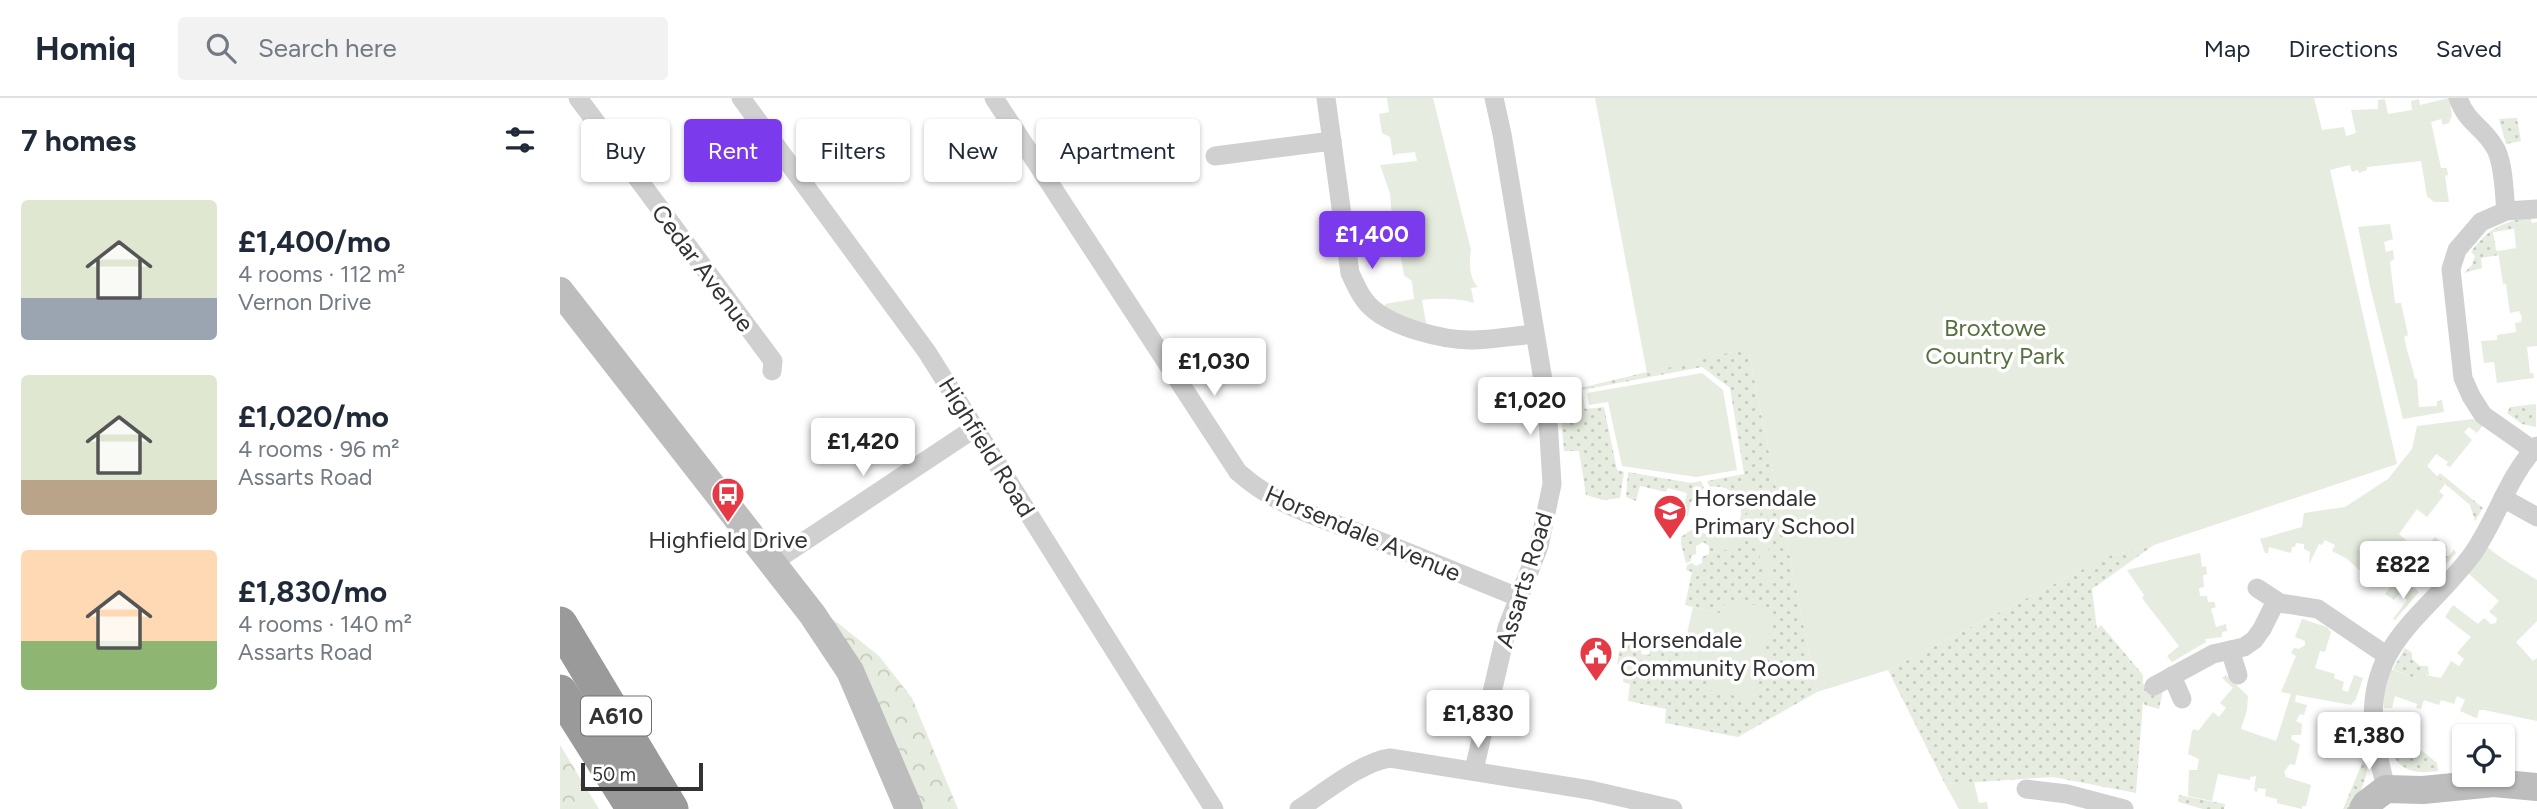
<!DOCTYPE html>
<html lang="en">
<head>
<meta charset="utf-8">
<style>
  :root { --surface:#fff; --page:#f2f2f3; --text:#1f2937; --muted:#747a83; --line:#e0e1e3; --accent:#7c3aed }
  body { margin:0; font-family:Figtree,sans-serif; background:var(--page); color:var(--text); height:100vh; display:flex; flex-direction:column; font-size:26px; white-space:nowrap }
  * { box-sizing:border-box; margin:0 }
  p { font-size:23px; color:var(--muted) }
  .icon { flex:none; width:38px; height:38px; fill:none; stroke:currentColor; stroke-width:2; stroke-linecap:round; stroke-linejoin:round }
  .map { position:relative; flex:1; overflow:hidden }
  .panel { display:flex; flex-direction:column; background:var(--surface); width:560px }
  .panel>* { flex:none }
  .hud { position:absolute; left:21px; top:21px; width:665px; height:63px; display:flex; gap:14px }
  .controls { position:absolute; left:1892px; top:626px; display:grid; gap:14px }
  .controls a { display:grid; place-items:center; width:63px; height:63px; border-radius:7px; background:var(--surface); box-shadow:0 2px 5px #0004; font-size:35px }
  .scale { position:absolute; left:21px; bottom:18px; width:122px; box-sizing:border-box; padding-left:7px; border:4px solid #333; border-top:0; font-size:19px; line-height:24px; white-space:nowrap; color:#333; -webkit-text-stroke:5px #fff; paint-order:stroke }
  .price { position:absolute; translate:-50% -60px; padding:0 16px; border-radius:7px; background:#fff; color:#222; font-size:23px; line-height:46px; filter:drop-shadow(0 2px 4px #0008) }
  .price::after { content:''; position:absolute; left:50%; top:42px; width:21px; height:16px; margin-left:-10px; background:inherit; clip-path:polygon(0 0,100% 0,50% 100%) }
  .price.on { background:var(--accent); color:#fff }
  ul { padding:0; list-style:none }
  li { display:flex; align-items:center; gap:21px; height:175px; padding:0 21px }
  li span { display:grid; place-items:center; flex:none; width:196px; height:140px; border-radius:7px; color:#555 }
  li>.icon { margin-inline-start:auto }
  span .icon { width:84px; height:84px; fill:#fffc; stroke-width:1 }
  li b { font-size:30px }
  h2 { display:flex; justify-content:space-between; align-items:center; height:84px; padding:0 21px; font-size:30px }
  .pill { padding:0 24px; border-radius:7px; background:var(--surface); box-shadow:0 2px 5px #0004; font-size:24px; line-height:63px }
  .pill.on { background:var(--accent); color:#fff }
  header { display:flex; align-items:center; gap:42px; box-sizing:border-box; height:98px; padding:0 35px; background:var(--surface); border-bottom:2px solid var(--line) }
  header strong { font-size:33px }
  nav { display:flex; gap:38px; margin-inline-start:auto; font-size:24px }
  .search { width:490px; height:63px; background:var(--page); display:flex; align-items:center; gap:18px; box-sizing:border-box; padding:0 24px; border-radius:7px; color:var(--muted); font-size:26px }
  main { display:flex; flex:1; min-height:0 }
  .map>svg:first-child { display:block }
  .grass { fill:url(#grass-dots) }
  .forest { fill:url(#forest-crowns) }
  .green { fill:#e6ecdf }
  .lines { fill:none; stroke-linecap:round; stroke-linejoin:round }
  .street { stroke:#d0d0d0; stroke-width:19 }
  .secondary { stroke:#bdbdbd; stroke-width:28 }
  .highway { stroke:#9a9a9a; stroke-width:35 }
  .labels { text-anchor:middle; dominant-baseline:central; stroke-width:7; stroke-linejoin:round; paint-order:stroke }
  .shield { fill:#fff; stroke:#707070; stroke-width:2 }
  .shield-label { font-size:23px; font-weight:bold; fill:#333 }
  .street-label { font-size:24px; fill:#333; stroke:#fff }
  .park-label { font-size:24px; fill:#56703f; stroke:#fff }
  .poi-label { font-size:24px; fill:#333; stroke:#fff; text-anchor:start }
</style>
</head>
<body>
<header>
<strong>Homiq</strong>
<div class="search"><svg class="icon" aria-label="search" viewBox="0 0 24 24"><circle cx="10" cy="10" r="6"/><path d="M15 15l6 6"/></svg>Search here</div>
<nav><a>Map</a><a>Directions</a><a>Saved</a></nav>
</header>
<main>
<section class="panel">
<h2>7 homes<svg class="icon" aria-label="filters" viewBox="0 0 24 24"><path d="M4 7h16M4 17h16"/><circle cx="9" cy="7" r="2"/><circle cx="15" cy="17" r="2"/></svg></h2>
<ul>
<li><span style="background:linear-gradient(#dfe7d0 70%,#9aa5b1 0)"><svg class="icon" aria-label="home" viewBox="0 0 24 24"><path d="M3 11l9-7 9 7M6 9v11h12V9"/></svg></span><div><b>£1,400/mo</b><p>4 rooms · 112 m²</p><p>Vernon Drive</p></div></li>
<li><span style="background:linear-gradient(#dfe7d0 75%,#b9a48a 0)"><svg class="icon" aria-label="home" viewBox="0 0 24 24"><path d="M3 11l9-7 9 7M6 9v11h12V9"/></svg></span><div><b>£1,020/mo</b><p>4 rooms · 96 m²</p><p>Assarts Road</p></div></li>
<li><span style="background:linear-gradient(#ffd9b3 65%,#8fb573 0)"><svg class="icon" aria-label="home" viewBox="0 0 24 24"><path d="M3 11l9-7 9 7M6 9v11h12V9"/></svg></span><div><b>£1,830/mo</b><p>4 rooms · 140 m²</p><p>Assarts Road</p></div></li>
</ul>
</section>
<div class="map">
<svg width="1977" height="711" viewBox="0 0 1977 711">
  <defs>
    <pattern id="grass-dots" width="8" height="8" patternUnits="userSpaceOnUse" patternTransform="scale(1.75)"><rect width="8" height="8" fill="#e6ecdf"/><path d="M2 2h.1M6 6h.1" fill="none" stroke="#c6cbc0" stroke-width="1.8" stroke-linecap="round"/></pattern>
    <pattern id="forest-crowns" width="20" height="18" patternUnits="userSpaceOnUse" patternTransform="scale(1.75)"><rect width="20" height="18" fill="#e6ecdf"/><path d="M2 6a3 3 0 1 1 6 0M12 15a3 3 0 1 1 6 0" fill="none" stroke="#c6cbc0"/></pattern>
  </defs>
  <rect width="100%" height="100%" fill="#fff"/>
  <!-- grass -->
  <g class="grass">
    <polygon points="1951,20 1957,20 1961,43 1946,46 1939,21"/>
    <path d="M1968,119L1971,122L1961,124L1953,131L1933,134L1936,152L1938,153L1939,157L1921,160L1922,170L1904,175L1912,167L1915,158L1911,154C1926,132 1943,124 1968,119Z"/>
    <path d="M1188,250L1257,594L1178,639L1105,625L1106,611L1068,603L1070,586L1063,584L1065,569L1057,566L1061,542L1083,547L1081,556L1089,557L1091,549L1116,554L1117,550L1123,551L1120,567L1151,576L1195,601L1166,502L1163,516L1125,507L1132,474L1126,472L1127,467L1132,465L1136,468L1142,465V459L1149,456V448L1143,444L1136,448V456L1131,458V463L1126,465L1121,446V439L1131,432C1140,433 1148,438 1158,438C1191,439 1189,383 1150,389L1147,383L1184,376L1170,290L1142,269L1022,292L1025,311L1044,309L1057,372L1064,374L1060,400L1043,402L1026,397L1019,353H1004L999,295Z"/>
    <polygon points="1976,306 1976,329 1962,326 1947,315 1950,309"/>
    <polygon points="1068,374 1131,385 1141,383 1144,390 1131,404 1128,418 1121,420 1127,395 1108,390 1106,394 1080,388 1076,403 1066,399"/>
    <polygon points="1880,375 1923,410 1915,423 1910,407 1877,379"/>
    <polygon points="1875,439 1887,449 1884,454 1887,459 1894,452 1896,455 1878,475 1871,469 1871,465 1876,457 1867,449"/>
    <polygon points="1594,447 1532,491 1537,531 1541,527 1583,577 1583,585 1588,591 1603,592 1599,611 1585,607 1583,604 1576,695 1493,679 1385,686 1328,572 1548,458"/>
    <polygon points="1845,550 1852,555 1852,561 1860,568 1868,568 1869,577 1865,576 1863,584 1833,571"/>
    <path d="M1826,642L1851,644L1877,665L1878,673C1849,677 1840,671 1825,647Z"/>
    <path d="M1806,656C1811,675 1800,695 1791,711H1783Z"/>
    <polygon points="1619,697 1665,706 1664,711 1643,711 1618,704"/>
  </g>
  <!-- forest -->
  <g class="forest">
    <polygon points="266,520 274,522 319,558 352,600 398,711 359,711"/>
    <polygon points="0,647 39,711 0,711"/>
  </g>
  <!-- green -->
  <g class="green">
    <path d="M827,0H873L911,152C909,164 909,180 918,189L911,190L914,205C900,200 877,200 862,202L866,225L862,228L824,215L825,206L854,201L852,183L844,177L837,137L833,132L830,95L820,67L857,63L855,54L836,56L833,58L830,39L822,35L819,16L829,14Z"/>
    <polygon points="1035,0 1754,0 1762,32 1784,29 1786,38 1796,35 1791,12 1818,11 1818,2 1825,1 1828,16 1852,12 1851,3 1859,1 1860,7 1889,0 1892,17 1889,25 1883,27 1881,21 1871,24 1881,70 1887,70 1888,77 1885,78 1889,104 1874,104 1867,98 1861,63 1807,69 1807,72 1799,75 1798,72 1792,74 1790,67 1770,72 1837,366 1594,447 1548,458 1328,572 1257,594 1188,250 1087,275"/>
    <polygon points="1971,122 1972,125 1977,124 1977,248 1967,249 1970,275 1973,275 1974,280 1937,285 1934,264 1924,265 1921,243 1937,242 1937,237 1956,234 1955,225 1961,224 1962,219 1959,213 1950,215 1946,186 1943,186 1938,153 1956,150 1954,129 1961,124"/>
    <path d="M1830,126L1833,141L1824,144L1826,154L1833,152L1834,161L1830,164L1835,205H1841L1848,237L1844,239C1847,254 1852,267 1855,281H1857L1859,309L1877,308V303L1882,302L1884,314L1843,321L1810,188L1798,129Z"/>
    <polygon points="1142,275 1163,292 1177,372 1136,379 1062,368 1048,304 1029,307 1027,295"/>
    <polygon points="1913,321 1923,327 1917,335 1909,329 1904,334 1912,342 1890,369 1886,367 1888,364 1876,356 1867,368 1885,386 1879,394 1884,397 1867,419 1857,411 1839,436 1846,442 1827,468 1859,494 1835,522 1833,521 1847,502 1839,496 1834,502 1825,496 1830,489 1821,481 1816,487 1786,460 1772,453 1775,447 1765,442 1762,447 1759,446 1749,466 1750,454 1744,451 1744,446 1736,445 1735,449 1732,449 1731,455 1709,449 1708,455 1705,455 1700,441 1742,429 1744,415 1785,409 1828,381 1852,351 1857,328"/>
    <polygon points="1193,383 1215,480 1205,482 1195,436 1170,454 1156,448 1156,442 1168,444 1182,436 1178,427 1181,418 1191,415 1183,386"/>
    <path d="M1926,448C1942,462 1960,471 1977,482V523L1956,544L1973,563L1977,560V623L1924,612H1919L1917,620H1916L1900,613L1905,602L1897,598L1894,606L1881,602L1879,607L1864,602L1861,611L1856,610L1857,606L1835,598L1832,610H1824L1823,595L1831,571L1862,583L1865,577L1881,580L1891,563L1899,568L1904,561L1897,555L1911,539L1885,519L1893,507L1918,526L1924,520L1931,526L1936,525L1937,520L1929,514L1939,503L1908,475Z"/>
    <polygon points="1640,455 1642,469 1646,468 1647,476 1643,477 1644,489 1639,490 1640,498 1647,498 1648,504 1654,504 1656,509 1651,511 1656,529 1666,526 1667,533 1662,534 1662,539 1645,541 1646,544 1612,564 1607,558 1619,548 1582,500 1584,497 1567,472"/>
    <polygon points="1166,501 1214,511 1195,602 1148,592 1151,576 1120,567 1133,509 1163,516"/>
    <polygon points="1742,521 1767,529 1771,534 1765,554 1760,553 1755,570 1775,576 1774,580 1784,584 1782,592 1788,594 1794,577 1803,580 1796,601 1791,607 1736,597 1735,604 1747,607 1744,617 1740,616 1736,623 1742,626 1741,637 1732,637 1731,641 1740,647 1735,667 1730,666 1724,674 1726,679 1751,687 1746,708 1742,708 1742,711 1717,705 1717,701 1705,698 1706,691 1698,690 1697,694 1694,693 1696,678 1690,679 1690,682 1658,676 1652,703 1628,698 1629,672 1637,672 1639,661 1628,656 1632,633 1634,631 1638,633 1653,614 1659,619 1666,610 1660,605 1673,590 1662,580 1666,577 1688,598 1687,612 1681,631 1716,643 1731,596 1721,594 1736,558 1731,555 1734,550 1739,551 1745,547 1745,543 1735,539"/>
    <polygon points="1414,684 1419,705 1427,704 1428,711 1399,711 1385,686"/>
  </g>
  <g class="lines">
    <!-- street -->
    <g class="street">
      <polyline points="18,0 213,263 212,273"/>
      <polyline points="181,0 367,254 654,711"/>
      <path d="M434,0L678,374C717,409 760,419 807,438C858,458 908,479 958,499"/>
      <path d="M766,0L790,175C796,188 802,202 813,211C834,229 882,242 910,242C931,242 953,238 974,236"/>
      <path d="M1898,0C1907,25 1922,28 1934,48C1944,62 1944,96 1946,113"/>
      <polyline points="655,58 772,43"/>
      <polyline points="1973,352 1923,317 1911,298 1903,280 1891,171 1897,152 1921,124 1946,113 1977,111"/>
      <polyline points="1943,400 1977,419"/>
      <polyline points="213,464 415,330"/>
      <polyline points="1697,490 1720,505 1758,511 1826,557"/>
      <polyline points="1670,552 1678,577"/>
      <polyline points="1612,578 1622,601"/>
      <polyline points="1594,588 1653,556 1684,549 1694,542 1702,531 1716,503"/>
      <polyline points="914,672 947,530 979,448 992,386 987,306 942,36 934,0"/>
      <polyline points="1466,691 1507,696 1564,711"/>
      <path d="M1826,691C1822,672 1816,653 1814,633C1806,545 1864,520 1911,458C1936,424 1947,379 1977,348"/>
      <path d="M739,711C764,695 801,664 830,660L1030,692L1113,711"/>
    </g>
    <!-- secondary -->
    <g class="secondary">
      <polyline points="0,193 252,516 290,573 349,711"/>
      <polyline points="1803,711 1806,706 1826,691 1863,692 1934,685 1977,689"/>
    </g>
    <!-- highway -->
    <g class="highway">
      <polyline points="0,526 111,711"/>
      <polyline points="0,594 74,711"/>
    </g>
  </g>
  <!-- icons -->
  <defs>
    <symbol id="bus-pin" viewBox="-11 -11 22 30"><path d="M0 17L-7.5 6A9.5 9.5 0 1 1 7.5 6Z" fill="#e63946" stroke="#fff"/><path d="M-5-6H5V4H4V6H2V4H-2V6H-4V4H-5ZM-3.5-4V0h7V-4ZM-3.5 1.2v1.5H-2V1.2ZM2 1.2v1.5H3.5V1.2Z" fill="#fff"/></symbol>
    <symbol id="school-pin" viewBox="-11 -11 22 30"><path d="M0 17L-7.5 6A9.5 9.5 0 1 1 7.5 6Z" fill="#e63946" stroke="#fff"/><path d="M0-5L7-2L0 1L-7-2ZM-4 1L0 2.5L4 1V4Q0 6-4 4Z" fill="#fff"/></symbol>
    <symbol id="civic-pin" viewBox="-11 -11 22 30"><path d="M0 17L-7.5 6A9.5 9.5 0 1 1 7.5 6Z" fill="#e63946" stroke="#fff"/><path d="M-.6-6.5H3V-4.5H.6V-3L4-1V1h2V6H-6V1h2V-1L-.6-3ZM-1.2 2.5V6h2.4V2.5Z" fill="#fff"/></symbol>
  </defs>
  <g fill-rule="evenodd">
    <use href="#bus-pin" x="149" y="377" width="38" height="52"/>
    <use href="#school-pin" x="1091" y="394" width="38" height="52"/>
    <use href="#civic-pin" x="1017" y="536" width="38" height="52"/>
  </g>
  <g class="labels">
    <!-- shield labels -->
    <rect class="shield" x="21" y="598.5" width="70" height="39" rx="5"/>
    <g class="shield-label">
      <text x="56" y="618">A610</text>
    </g>
    <!-- street labels -->
    <g class="street-label">
      <text transform="translate(143 170) rotate(53)">Cedar Avenue</text>
      <text transform="translate(427 349) rotate(58)">Highfield Road</text>
      <text transform="translate(803 435) rotate(23)">Horsendale Avenue</text>
      <text transform="translate(964 482) rotate(-73)">Assarts Road</text>
    </g>
    <!-- park labels -->
    <g class="park-label">
      <text x="1435" y="229">Broxtowe<tspan x="1435" dy="28">Country Park</tspan></text>
    </g>
    <!-- poi labels -->
    <g class="poi-label">
      <text x="1134" y="399">Horsendale<tspan x="1134" dy="28">Primary School</tspan></text>
      <text x="168" y="441" text-anchor="middle">Highfield Drive</text>
      <text x="1060" y="541">Horsendale<tspan x="1060" dy="28">Community Room</tspan></text>
    </g>
  </g>
</svg>
<div class="controls">
<a><svg class="icon" aria-label="locate" viewBox="0 0 24 24"><circle cx="12" cy="12" r="6"/><path d="M12 2v4M12 18v4M2 12h4M18 12h4"/></svg></a>
</div>
<div class="scale">50 m</div>
<b class="price on" style="left:812px;top:173px">£1,400</b>
<b class="price" style="left:654px;top:300px">£1,030</b>
<b class="price" style="left:970px;top:339px">£1,020</b>
<b class="price" style="left:303px;top:380px">£1,420</b>
<b class="price" style="left:1843px;top:503px">£822</b>
<b class="price" style="left:918px;top:652px">£1,830</b>
<b class="price" style="left:1809px;top:674px">£1,380</b>
<div class="hud">
<a class="pill">Buy</a>
<a class="pill on">Rent</a>
<a class="pill">Filters</a>
<a class="pill">New</a>
<a class="pill">Apartment</a>
</div>
</div>
</main>
</body>
</html>
